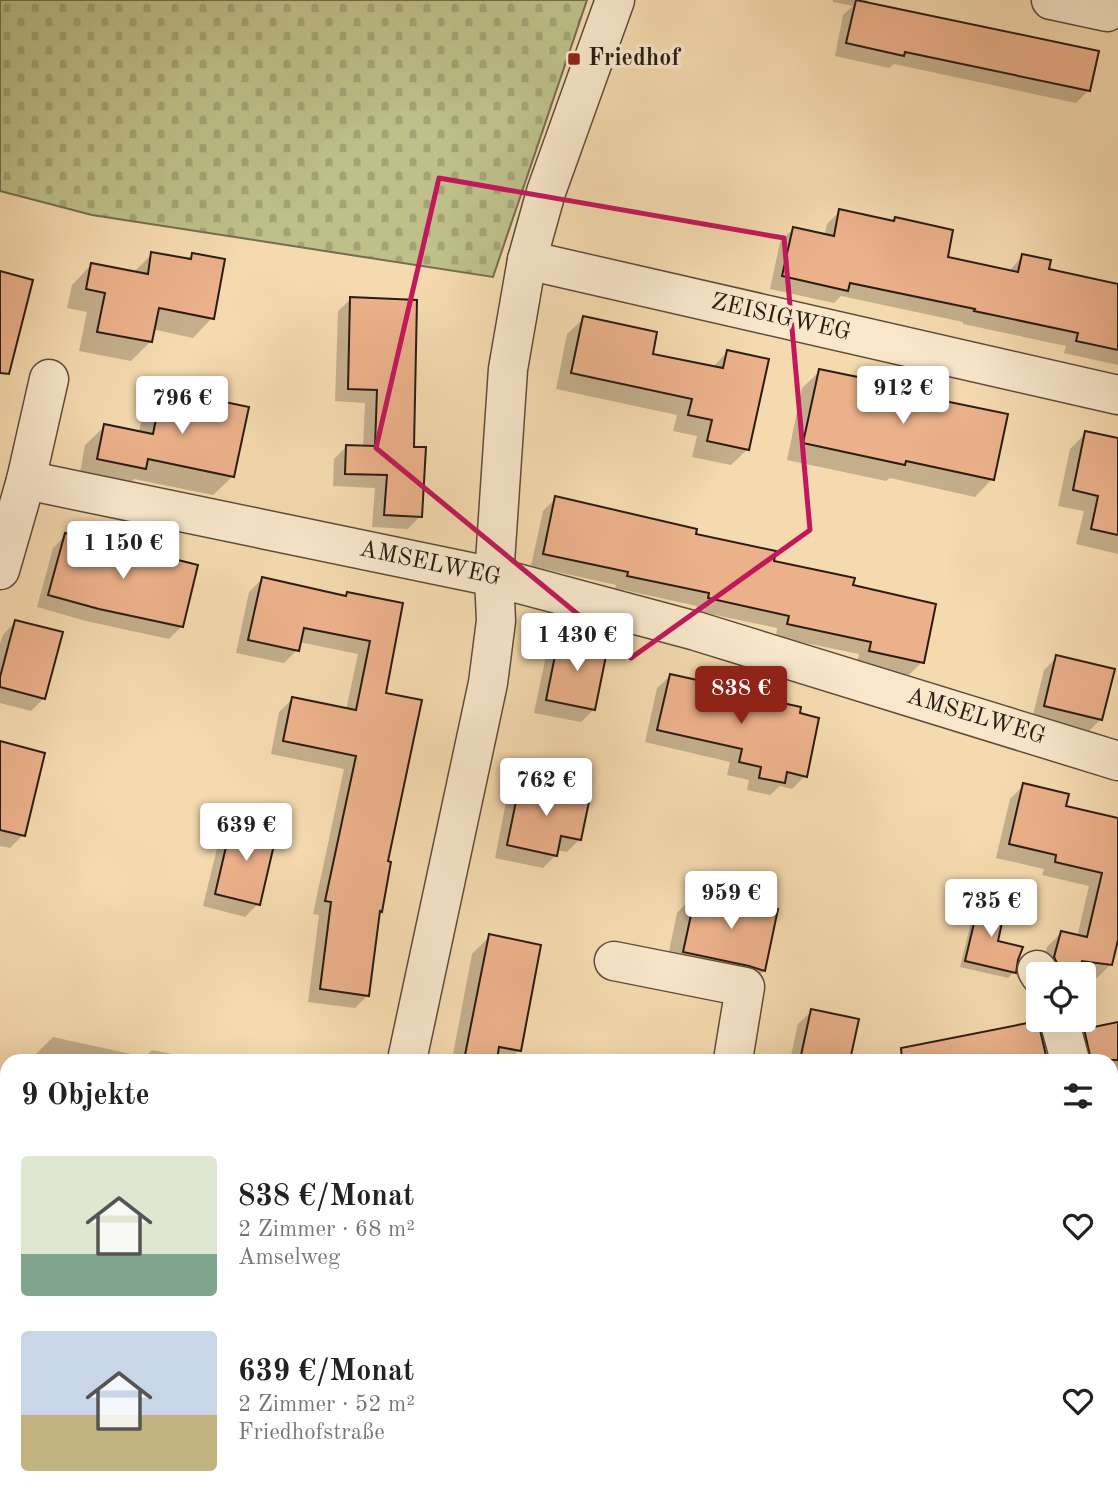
<!DOCTYPE html>
<html lang="de">
<head>
<meta charset="utf-8">
<style>
  :root { --surface:#fff; --page:#f6f6f6; --text:#222; --muted:#767676; --accent:#8f2418 }
  body { margin:0; font-family:"Old Standard TT",serif; background:var(--page); color:var(--text); height:100vh; display:flex; flex-direction:column; font-size:26px; white-space:nowrap }
  * { box-sizing:border-box; margin:0 }
  p { font-size:23px; color:var(--muted) }
  .icon { flex:none; width:38px; height:38px; fill:none; stroke:currentColor; stroke-width:2; stroke-linecap:round; stroke-linejoin:round }
  .map { position:relative; flex:1; overflow:hidden }
  .drawer { position:absolute; left:0px; top:1054px; width:1118px; height:450px; display:flex; flex-direction:column; background:var(--surface); border-radius:21px 21px 0 0; box-shadow:0 7px 28px #0002 }
  .drawer>* { flex:none }
  .fabs { position:absolute; left:1026px; top:962px; display:grid; gap:14px }
  .fabs a { display:grid; place-items:center; width:70px; height:70px; border-radius:7px; background:var(--surface); box-shadow:0 7px 28px #0002; font-size:35px }
  .price { position:absolute; translate:-50% -60px; padding:0 16px; border-radius:7px; background:#fff; color:#222; font-size:23px; line-height:46px; filter:drop-shadow(0 2px 4px #0008) }
  .price::after { content:''; position:absolute; left:50%; top:42px; width:21px; height:16px; margin-left:-10px; background:inherit; clip-path:polygon(0 0,100% 0,50% 100%) }
  .price.on { background:var(--accent); color:#fff }
  ul { padding:0; list-style:none }
  li { display:flex; align-items:center; gap:21px; height:175px; padding:0 21px }
  li span { display:grid; place-items:center; flex:none; width:196px; height:140px; border-radius:7px; color:#555 }
  li>.icon { margin-inline-start:auto }
  span .icon { width:84px; height:84px; fill:#fffc; stroke-width:1 }
  li b { font-size:30px }
  h2 { display:flex; justify-content:space-between; align-items:center; height:84px; padding:0 21px; font-size:30px }
  .map>svg:first-child { display:block }
  .cemetery { fill:url(#cemetery-stones); stroke:#746e4e; stroke-width:2 }
  .shadow { fill:#0003 }
  .building { fill:#ebb18b; stroke:#2b1c13; stroke-width:2 }
  .lines { fill:none; stroke-linecap:round; stroke-linejoin:round }
  .minor-casing { stroke:#5e4c3a; stroke-width:41 }
  .minor { stroke:#f8e7cb; stroke-width:38 }
  .marked { fill:none; stroke:#c2185b; stroke-width:5; stroke-linejoin:round }
  .poi-dot { fill:#8f2418; stroke:#f8e7cb; stroke-width:2.5 }
  .labels { text-anchor:middle; dominant-baseline:central; stroke-width:7; stroke-linejoin:round; paint-order:stroke }
  .poi-label { font-size:24px; font-weight:bold; fill:#2b1c13; stroke:#f8e7cb; text-anchor:start }
  .street-label { font-size:24px; fill:#2b1c13; stroke:#f8e7cb }
</style>
</head>
<body>
<div class="map">
<svg width="1118" height="1503" viewBox="0 0 1118 1503">
  <defs>
    <pattern id="cemetery-stones" width="16" height="16" patternUnits="userSpaceOnUse" patternTransform="scale(1.75)"><rect width="16" height="16" fill="#bebf89"/><path d="M2 7V4a2 2 0 0 1 4 0v3zM10 15v-3a2 2 0 0 1 4 0v3z" fill="#a3a475"/></pattern>
  </defs>
  <rect width="100%" height="100%" fill="#f5daaf"/>
  <filter id="stains"><feTurbulence type="fractalNoise" baseFrequency=".00286" numOctaves="4"/><feColorMatrix values="0 0 0 0 .2 0 0 0 0 .09 0 0 0 0 .02 0 0 0 .5 -.17"/></filter>
  <radialGradient id="worn" r=".72"><stop offset=".6" stop-color="#630" stop-opacity="0"/><stop offset="1" stop-color="#630" stop-opacity=".3"/></radialGradient>
  <!-- cemetery -->
  <polygon class="cemetery" points="0,0 587,0 493,277 92,215 0,191"/>
  <!-- shadow -->
  <g class="shadow">
    <polygon points="833,0 868,0 865,4 1089,90 1076,103 894,64 889,68 835,56 843,15 853,6 833,2"/>
    <polygon points="840,211 892,222 895,219 945,258 1009,272 1022,256 1047,270 1118,286 1118,365 1064,353 1066,346 963,324 963,322 841,296 834,303 770,289 780,242 793,229 824,236 827,224"/>
    <polygon points="152,254 187,260 192,255 212,318 193,338 152,329 150,342 131,361 79,351 87,312 67,308 72,285 91,265 133,273"/>
    <polygon points="351,299 412,449 420,516 408,529 372,527 375,488 333,486 334,459 347,446 363,447 365,403 335,401 338,311"/>
    <polygon points="584,318 651,355 712,368 727,352 748,449 731,465 692,457 697,436 673,431 677,415 556,389 567,334"/>
    <polygon points="820,371 918,397 992,479 975,497 890,478 886,481 787,460 802,388"/>
    <polygon points="163,391 233,476 213,495 134,479 125,488 79,478 85,445 105,426 139,433 143,410"/>
    <polygon points="1086,433 1118,440 1118,554 1076,544 1084,511 1058,506 1070,449"/>
    <polygon points="556,498 693,535 851,587 922,662 909,675 857,664 859,654 776,637 777,628 696,611 697,606 615,588 616,585 531,566 543,511"/>
    <polygon points="66,535 144,557 182,626 169,639 86,621 37,607 53,548"/>
    <polygon points="262,579 344,597 347,593 401,604 384,694 386,862 368,995 355,1008 308,1002 319,915 313,914 344,769 271,754 279,712 292,699 346,710 358,654 299,642 297,650 284,663 236,653 249,592"/>
    <polygon points="15,622 44,698 31,711 0,703 0,644 3,635"/>
    <polygon points="560,638 594,709 581,722 534,713 547,651"/>
    <polygon points="1057,657 1101,719 1088,732 1032,719 1044,670"/>
    <polygon points="670,676 726,692 805,776 792,789 780,786 770,795 747,790 749,780 727,775 730,762 645,742 657,688"/>
    <polygon points="0,743 23,835 10,848 0,846"/>
    <polygon points="520,784 580,839 567,852 556,850 556,855 543,868 495,858 507,797"/>
    <polygon points="1024,785 1118,841 1118,932 1111,964 1097,978 1083,975 1043,975 1041,972 1047,947 1061,933 1077,937 1089,886 1042,875 1044,869 996,858 1010,799"/>
    <polygon points="233,823 258,904 245,917 203,906 220,836"/>
    <polygon points="696,893 764,971 745,990 665,971 677,913"/>
    <polygon points="981,899 996,943 1014,972 1008,978 960,967 975,906"/>
    <polygon points="490,936 519,1050 509,1060 452,1060 472,954"/>
    <polygon points="812,1011 849,1059 856,1060 790,1060 798,1024"/>
    <polygon points="1036,1023 1046,1060 907,1060 921,1046"/>
    <polygon points="1118,1024 1118,1092 1111,1094 1111,1060 1076,1060 1071,1045 1085,1031"/>
    <polygon points="53,1037 145,1057 152,1050 202,1060 35,1060 36,1054"/>
    <polygon points="0,1111 7,1112 7,1142 0,1173"/>
    <polygon points="7,1213 7,1249 2,1248"/>
    <polygon points="7,1379 7,1496 54,1496 52,1503 0,1503 0,1386"/>
    <rect x="212" y="1496" width="81" height="7"/>
    <polygon points="708,1496 1050,1496 1050,1503 707,1503"/>
  </g>
  <!-- building -->
  <g class="building">
    <polygon points="856,0 1099,51 1090,91 905,52 904,56 846,43"/>
    <polygon points="839,209 894,221 895,217 953,230 948,257 1018,272 1022,254 1051,260 1049,269 1118,284 1118,350 1076,341 1078,333 974,311 975,309 850,283 848,291 782,276 793,227 834,236"/>
    <polygon points="151,252 191,259 192,253 225,259 214,319 159,308 152,342 97,332 105,293 86,289 91,263 148,274"/>
    <polygon points="0,271 33,280 9,374 0,373"/>
    <polygon points="350,297 417,300 414,447 426,447 422,517 384,515 387,475 345,474 346,445 375,446 377,390 348,389"/>
    <polygon points="583,316 657,332 653,354 723,368 727,350 769,359 749,450 707,441 712,420 688,415 692,399 571,373"/>
    <polygon points="819,369 921,390 920,396 1008,414 994,480 906,461 905,465 803,443"/>
    <polygon points="162,389 249,407 234,477 148,459 146,469 97,459 104,424 153,434"/>
    <polygon points="1085,431 1118,438 1118,535 1091,529 1098,496 1073,490"/>
    <polygon points="555,496 697,529 696,534 776,551 774,561 855,578 853,585 936,604 924,663 869,651 871,642 787,624 789,616 708,598 709,593 627,576 628,572 543,554"/>
    <polygon points="65,533 145,555 146,552 198,565 183,627 99,609 48,595"/>
    <polygon points="262,577 346,596 347,592 403,603 386,693 422,700 388,861 391,862 382,912 380,911 369,996 320,989 331,902 325,901 356,756 283,741 292,697 356,710 370,641 304,628 299,651 248,640"/>
    <polygon points="15,620 63,632 45,699 0,687 0,677"/>
    <polygon points="559,636 608,646 595,710 546,700"/>
    <polygon points="1056,655 1115,669 1102,720 1044,706"/>
    <polygon points="670,674 729,687 728,691 801,707 800,713 819,718 807,777 787,772 785,783 759,778 761,767 739,762 742,749 657,730"/>
    <polygon points="0,741 45,753 25,836 0,830"/>
    <polygon points="520,782 590,797 581,840 561,836 557,856 507,845"/>
    <polygon points="1023,783 1069,794 1066,806 1118,818 1118,940 1112,965 1082,961 1079,975 1061,971 1054,957 1061,931 1087,937 1102,873 1055,862 1056,855 1009,844"/>
    <polygon points="232,821 277,832 260,905 215,894"/>
    <polygon points="696,892 778,909 765,971 749,966 683,952"/>
    <polygon points="980,898 1006,904 998,941 1023,947 1018,960 1016,973 965,961"/>
    <polygon points="489,934 541,945 521,1051 499,1047 497,1060 464,1060"/>
    <polygon points="811,1009 859,1019 850,1060 800,1060"/>
    <polygon points="1038,1021 1047,1060 902,1060 901,1048"/>
    <polygon points="1118,1022 1118,1060 1091,1060 1084,1029"/>
  </g>
  <g class="lines">
    <defs>
      <g id="minor">
        <polyline points="1051,0 1107,12"/>
        <polyline points="527,260 1118,395"/>
        <polyline points="26,480 494,577 696,631 1118,761"/>
        <polyline points="0,570 26,480 49,379"/>
        <polyline points="614,961 745,987 733,1060"/>
        <polyline points="1037,970 1040,975"/>
        <polyline points="1059,1020 1070,1060"/>
        <polyline points="407,1060 488,683 496,621 494,577 508,369 527,260 546,192 615,0"/>
        <polyline points="1111,1146 1118,1145"/>
        <polyline points="1111,1398 1118,1479"/>
        <polyline points="336,1503 337,1496"/>
      </g>
    </defs>
    <!-- minor casing -->
    <use href="#minor" class="minor-casing"/>
    <!-- minor -->
    <use href="#minor" class="minor"/>
  </g>
  <!-- marked area -->
  <path class="marked" d="M439,178L784,238L810,530L631,658L376,448Z"/>
  <!-- markers -->
  <rect class="poi-dot" x="567" y="52" width="14" height="14" rx="3.5"/>
  <g class="labels">
    <!-- poi labels -->
    <g class="poi-label">
      <text x="588" y="59">Friedhof</text>
    </g>
    <!-- street labels -->
    <g class="street-label">
      <text transform="translate(781 318) rotate(13)">ZEISIGWEG</text>
      <text transform="translate(430 564) rotate(12)">AMSELWEG</text>
      <text transform="translate(976 717) rotate(17)">AMSELWEG</text>
    </g>
  </g>
  <rect width="100%" height="100%" filter="url(#stains)"/>
  <rect width="100%" height="100%" fill="url(#worn)"/>
</svg>
<div class="fabs">
<a><svg class="icon" aria-label="locate" viewBox="0 0 24 24"><circle cx="12" cy="12" r="6"/><path d="M12 2v4M12 18v4M2 12h4M18 12h4"/></svg></a>
</div>
<b class="price" style="left:903px;top:426px">912 €</b>
<b class="price" style="left:182px;top:436px">796 €</b>
<b class="price" style="left:123px;top:581px">1 150 €</b>
<b class="price" style="left:577px;top:673px">1 430 €</b>
<b class="price on" style="left:741px;top:726px">838 €</b>
<b class="price" style="left:546px;top:818px">762 €</b>
<b class="price" style="left:246px;top:863px">639 €</b>
<b class="price" style="left:731px;top:931px">959 €</b>
<b class="price" style="left:991px;top:939px">735 €</b>
<section class="drawer">
<h2>9 Objekte<svg class="icon" aria-label="filters" viewBox="0 0 24 24"><path d="M4 7h16M4 17h16"/><circle cx="9" cy="7" r="2"/><circle cx="15" cy="17" r="2"/></svg></h2>
<ul>
<li><span style="background:linear-gradient(#dfe7d0 70%,#7fa58c 0)"><svg class="icon" aria-label="home" viewBox="0 0 24 24"><path d="M3 11l9-7 9 7M6 9v11h12V9"/></svg></span><div><b>838 €/Monat</b><p>2 Zimmer · 68 m²</p><p>Amselweg</p></div><svg class="icon" aria-label="heart" viewBox="0 0 24 24"><path d="M12 20l-8-8c-3-5 5-10 8-4 3-6 11-1 8 4z"/></svg></li>
<li><span style="background:linear-gradient(#c9d6e8 60%,#c2b280 0)"><svg class="icon" aria-label="home" viewBox="0 0 24 24"><path d="M3 11l9-7 9 7M6 9v11h12V9"/></svg></span><div><b>639 €/Monat</b><p>2 Zimmer · 52 m²</p><p>Friedhofstraße</p></div><svg class="icon" aria-label="heart" viewBox="0 0 24 24"><path d="M12 20l-8-8c-3-5 5-10 8-4 3-6 11-1 8 4z"/></svg></li>
</ul>
</section>
</div>
</body>
</html>
